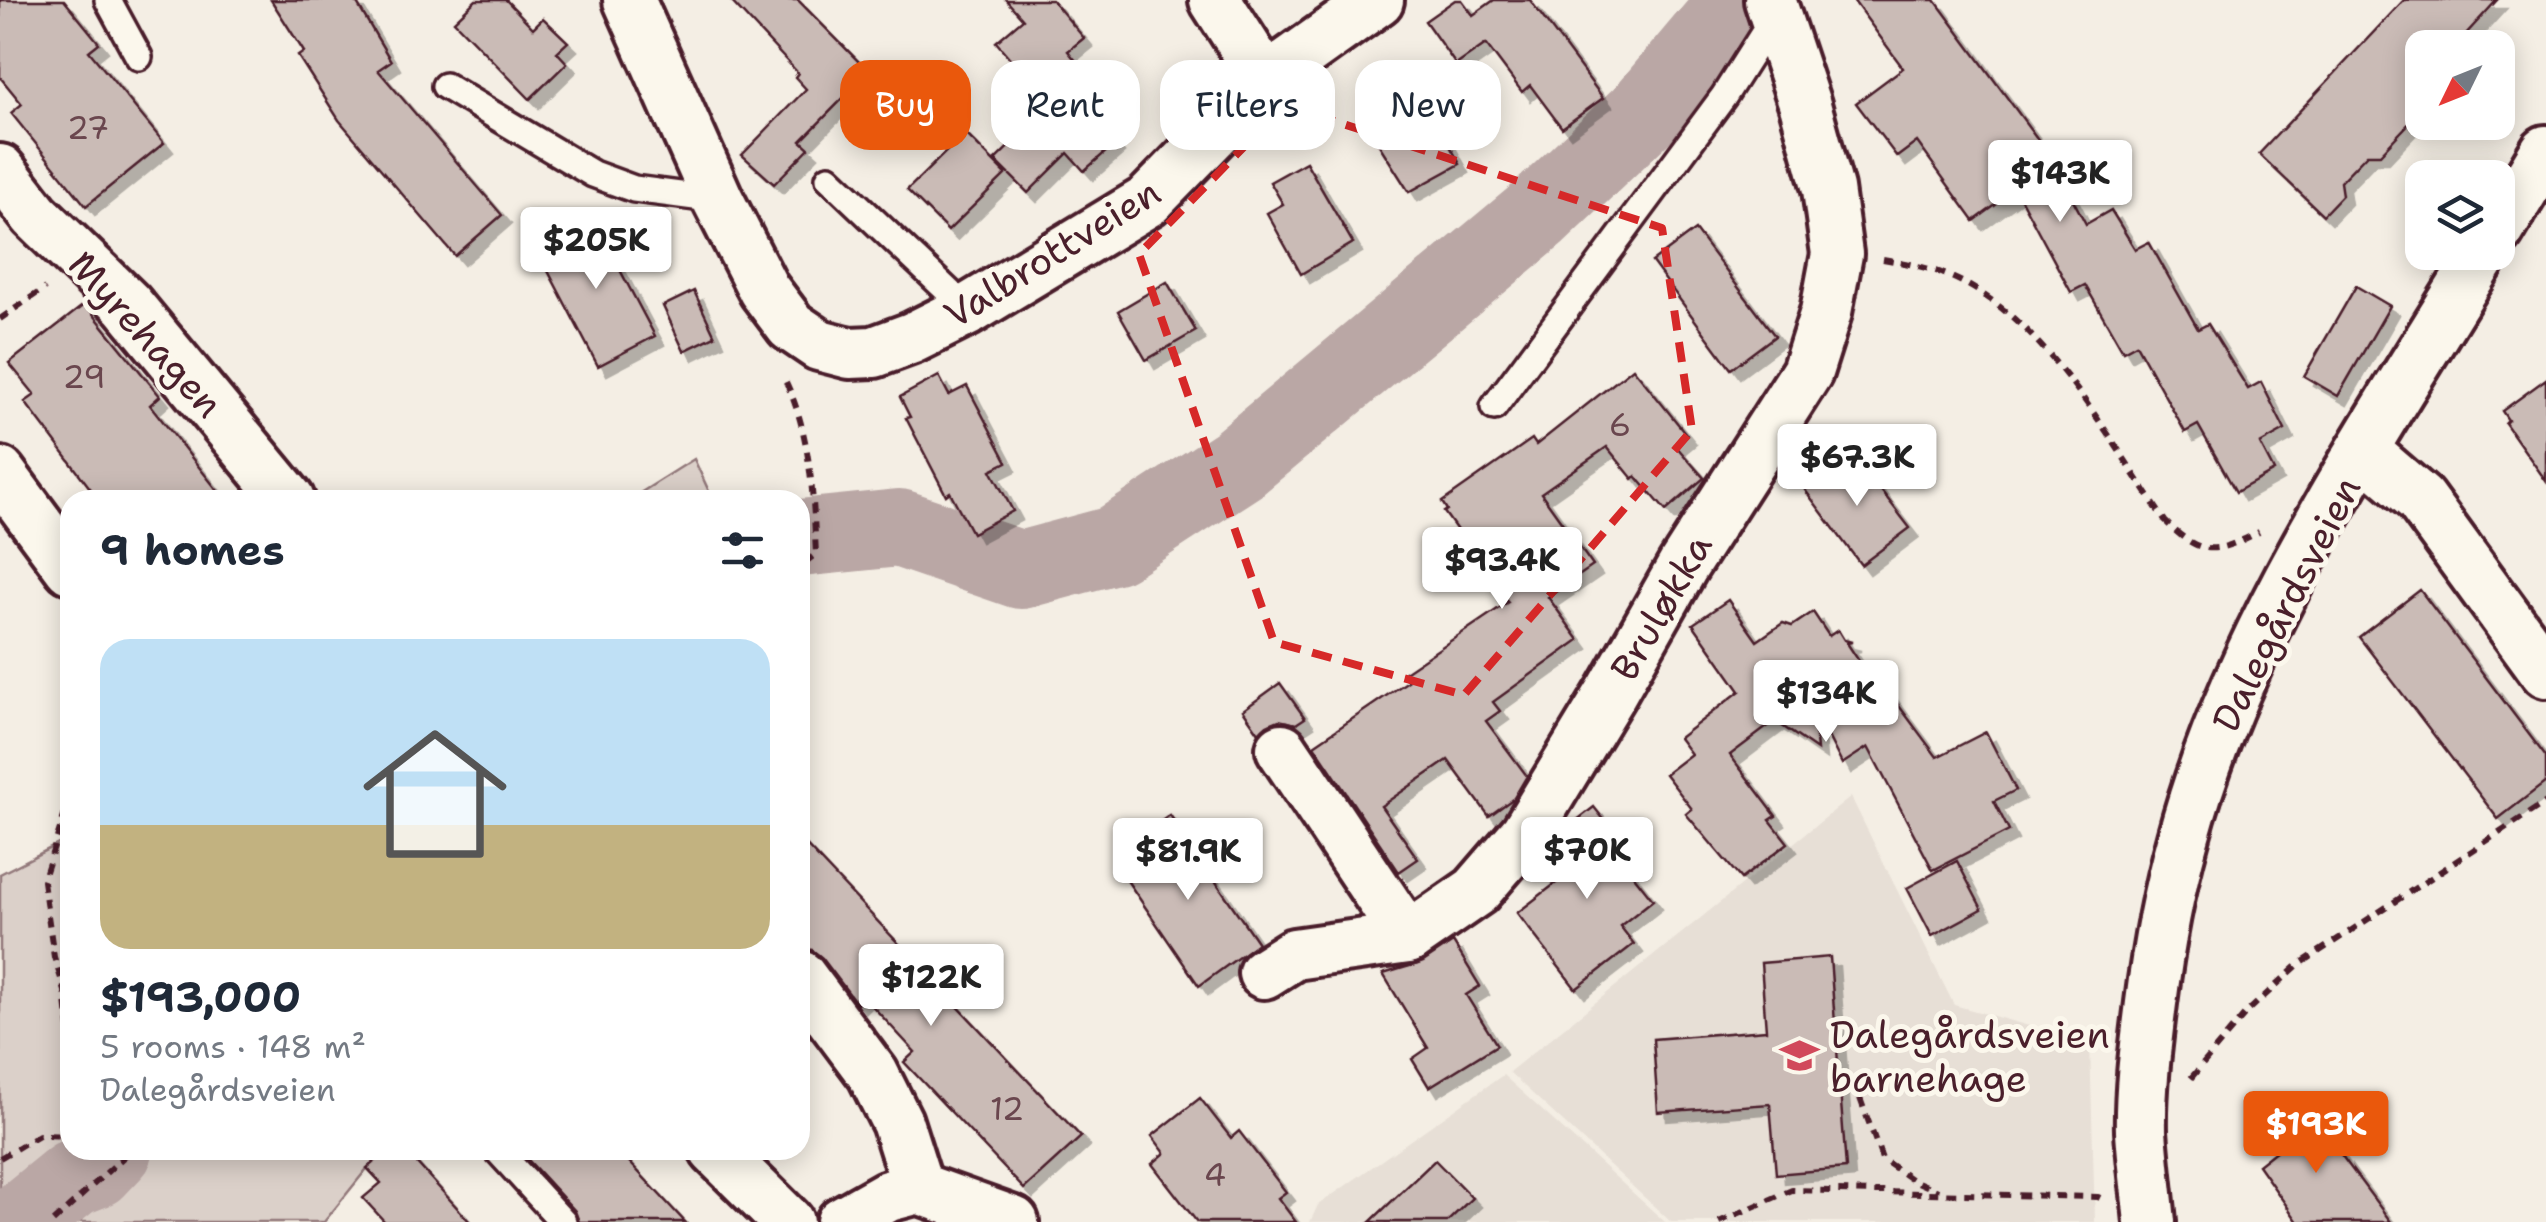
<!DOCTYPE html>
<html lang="en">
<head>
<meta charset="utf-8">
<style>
  :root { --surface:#fff; --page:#f2f2f3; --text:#1f2937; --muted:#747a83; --accent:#ea580c }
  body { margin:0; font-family:"Shantell Sans",sans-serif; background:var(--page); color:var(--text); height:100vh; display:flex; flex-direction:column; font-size:38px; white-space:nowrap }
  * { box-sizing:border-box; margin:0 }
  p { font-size:32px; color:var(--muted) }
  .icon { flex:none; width:55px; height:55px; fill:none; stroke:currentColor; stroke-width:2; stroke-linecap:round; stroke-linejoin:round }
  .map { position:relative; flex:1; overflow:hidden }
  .side { position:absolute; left:60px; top:490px; width:750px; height:670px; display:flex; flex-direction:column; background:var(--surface); border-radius:30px; box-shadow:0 5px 25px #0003 }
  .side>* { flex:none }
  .guide { position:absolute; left:840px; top:60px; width:950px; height:90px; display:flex; gap:20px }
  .needle { width:65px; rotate:227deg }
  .controls { position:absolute; left:2405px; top:30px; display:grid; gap:20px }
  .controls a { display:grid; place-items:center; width:110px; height:110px; border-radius:20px; background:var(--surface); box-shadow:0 5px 25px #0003; font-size:50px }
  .price { position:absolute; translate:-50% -85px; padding:0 22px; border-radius:10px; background:#fff; color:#222; font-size:32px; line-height:65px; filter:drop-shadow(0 2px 5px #0008) }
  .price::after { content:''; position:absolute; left:50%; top:60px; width:30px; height:22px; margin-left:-15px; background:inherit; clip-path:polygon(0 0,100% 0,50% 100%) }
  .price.on { background:var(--accent); color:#fff }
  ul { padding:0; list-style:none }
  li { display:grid; align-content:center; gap:20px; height:530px; padding:0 40px }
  li span { display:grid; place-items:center; height:310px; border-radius:30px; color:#555 }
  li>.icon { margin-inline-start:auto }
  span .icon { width:180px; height:180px; fill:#fffc; stroke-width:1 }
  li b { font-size:42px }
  h2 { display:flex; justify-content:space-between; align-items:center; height:120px; padding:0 40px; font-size:42px }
  .pill { padding:0 35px; border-radius:30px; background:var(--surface); box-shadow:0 5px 25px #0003; font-size:35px; line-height:90px }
  .pill.on { background:var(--accent); color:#fff }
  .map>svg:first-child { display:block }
  .built { fill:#e7dfd6 }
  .green { fill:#dbd0c9; stroke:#92787a; stroke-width:2.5 }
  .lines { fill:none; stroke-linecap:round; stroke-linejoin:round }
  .river { stroke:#baa7a5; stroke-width:78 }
  .building { fill:#cabbb6; stroke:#4a1f2b; stroke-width:2.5; filter:url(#shadow) }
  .service-casing { stroke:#4a1f2b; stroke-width:32 }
  .minor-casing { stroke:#4a1f2b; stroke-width:58 }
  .path { stroke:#4a1f2b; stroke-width:6; stroke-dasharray:10 8; stroke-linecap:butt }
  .service { stroke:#fbf7ec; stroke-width:25 }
  .minor { stroke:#fbf7ec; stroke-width:50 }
  .marked { fill:none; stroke:#d62828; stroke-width:8; stroke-dasharray:20 12; stroke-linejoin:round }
  .labels { text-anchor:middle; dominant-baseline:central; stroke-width:10; stroke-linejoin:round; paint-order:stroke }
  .number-label { font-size:32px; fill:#6a464e }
  .street-label { font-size:38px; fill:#4a1f2b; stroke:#fbf7ec }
  .poi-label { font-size:38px; fill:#4a1f2b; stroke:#fbf7ec; text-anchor:start }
</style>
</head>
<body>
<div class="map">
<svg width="2546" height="1222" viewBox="0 0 2546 1222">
  <defs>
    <filter id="shadow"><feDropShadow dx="9" dy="9" stdDeviation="0" flood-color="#0004"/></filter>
  </defs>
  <rect width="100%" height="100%" fill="#f4eee4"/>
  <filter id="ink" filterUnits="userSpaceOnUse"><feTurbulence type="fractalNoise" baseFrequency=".01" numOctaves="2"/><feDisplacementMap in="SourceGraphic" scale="20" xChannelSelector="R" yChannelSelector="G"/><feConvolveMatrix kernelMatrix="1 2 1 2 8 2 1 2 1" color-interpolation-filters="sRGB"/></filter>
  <g filter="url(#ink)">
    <!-- built -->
    <g class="built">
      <polygon points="1851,797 1954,1005 2090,1043 2095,1222 1671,1222 1509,1072"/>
      <polygon points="1503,1075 1665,1222 1310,1222 1318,1205"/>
    </g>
    <!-- green -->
    <g class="green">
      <polygon points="694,459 713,500 629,500"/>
      <polygon points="70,838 70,1150 382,1150 324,1222 0,1222 0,874"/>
    </g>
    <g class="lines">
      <!-- river -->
      <g class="river">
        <polyline points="800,538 899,528 1021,570 1114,545 1238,464 1537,215 1644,113 1729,12"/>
        <polyline points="19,1222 73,1178 96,1169 114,1150"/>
      </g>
    </g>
    <!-- building -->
    <g class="building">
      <polygon points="0,0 64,0 99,43 89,51 164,143 86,206 11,113 22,104 0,77"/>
      <polygon points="271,0 355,0 391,61 378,70 502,215 455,256 339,120 298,56 304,52"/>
      <polygon points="476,0 506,0 533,28 543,18 568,42 557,52 567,63 530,99 454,21"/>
      <polygon points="730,0 798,0 869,72 801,141 809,148 774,184 742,155 806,89 795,77 798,73"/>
      <polygon points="1006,0 1052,0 1084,38 1068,51 1085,72 1074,81 1115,131 1108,136 1115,144 1084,171 1068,153 1028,193 995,160 1040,116 1033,109 1045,99 996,42 1023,19"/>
      <polygon points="1455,0 1462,0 1473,15 1494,0 1530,0 1603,98 1562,128 1530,85 1522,92 1486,44 1456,65 1425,21"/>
      <polygon points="1853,0 1935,0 2048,153 2086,224 2111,210 2135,249 2149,242 2198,329 2208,324 2248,389 2261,382 2285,430 2260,444 2274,471 2236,492 2198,425 2185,432 2136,344 2123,351 2085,285 2071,292 2016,190 1974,221 1917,142 1897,157 1856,103 1903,68"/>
      <polygon points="2404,0 2497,0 2453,48 2422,48 2422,96 2415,104 2416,116 2380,154 2367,154 2340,182 2342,195 2323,215 2259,154"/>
      <polygon points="1417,87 1460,164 1409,192 1362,118"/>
      <polygon points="965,133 1006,174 948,231 907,190"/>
      <polygon points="1306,162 1353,243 1301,274 1267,213 1283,204 1270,182"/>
      <polygon points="593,219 655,336 598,366 536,248"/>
      <polygon points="1695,230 1775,336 1731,369 1652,262"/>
      <polygon points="1167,282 1196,331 1146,360 1118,311"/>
      <polygon points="2356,286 2390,306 2338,396 2304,376"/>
      <polygon points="694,291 715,336 684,351 663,306"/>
      <polygon points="85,304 160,396 150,405 225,500 99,500 25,402 35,395 9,363"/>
      <polygon points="1633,368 1687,435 1675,445 1704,478 1666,511 1636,476 1633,479 1607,447 1541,493 1593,566 1548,597 1579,640 1493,702 1500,711 1486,721 1527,776 1514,798 1489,816 1448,760 1381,806 1418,859 1399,872 1314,745 1408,681 1403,673 1508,602 1444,512 1447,510 1442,502 1532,439 1536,445"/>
      <polygon points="939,376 949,395 967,386 1007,462 991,470 1013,511 972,533 950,492 946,495 906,418 910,417 900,397"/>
      <polygon points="2546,379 2546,481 2505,423 2508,420 2502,411"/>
      <polygon points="1853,454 1910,528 1861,565 1805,490"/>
      <polygon points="2420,590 2546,757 2546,782 2498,819 2359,637"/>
      <polygon points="1728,600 1757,641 1783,623 1792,626 1813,612 1829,636 1838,630 1844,640 1852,642 1847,643 1882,696 1888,691 1937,757 1986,732 2016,790 1994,801 2009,831 1933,870 1868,747 1842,764 1813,707 1817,750 1775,721 1730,755 1776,816 1770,820 1788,843 1741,879 1686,814 1692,809 1665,774 1691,754 1679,738 1740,691 1693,624"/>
      <polygon points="1280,683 1305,718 1296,724 1279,720 1267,725 1259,733 1243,710"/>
      <polygon points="1594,807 1625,846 1616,853 1653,900 1620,926 1634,944 1576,989 1517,913 1573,870 1553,844 1559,834"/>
      <polygon points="1170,815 1258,943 1199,986 1124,876 1148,859 1135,840"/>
      <polygon points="800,839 1081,1137 1024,1189 904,1062 915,1052 864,997 857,1004 822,958 812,950 800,948"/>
      <polygon points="1957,861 1982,909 1932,936 1907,888"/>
      <polygon points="1453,942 1480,986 1466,995 1497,1045 1429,1087 1412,1059 1428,1048 1383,974 1423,962"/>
      <polygon points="1830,957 1846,1168 1776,1174 1770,1104 1658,1112 1653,1039 1766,1030 1761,963"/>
      <polygon points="1200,1098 1231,1138 1239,1131 1286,1192 1278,1198 1296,1222 1197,1222 1152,1164 1165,1153 1152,1136"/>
      <polygon points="2305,1106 2391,1222 2298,1222 2258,1165 2277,1150 2266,1135"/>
      <polygon points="388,1150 405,1150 470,1222 385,1222 363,1198 381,1183 367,1168"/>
      <polygon points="519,1150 618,1150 685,1222 579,1222 575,1211"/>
      <polygon points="1435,1160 1472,1198 1447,1222 1370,1222"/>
    </g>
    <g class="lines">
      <defs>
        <g id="service">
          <polyline points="108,0 139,57"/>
          <polyline points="445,86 593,174 634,189 718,200"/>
          <polyline points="829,178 968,310"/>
          <polyline points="1494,407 1724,96 1776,14"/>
          <polyline points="497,1150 563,1222"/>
        </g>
        <g id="minor">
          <polyline points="629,0 718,200 764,290 791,326 819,345 850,353 874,352 912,338 968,310 1148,201 1266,80 1378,0"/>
          <polyline points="1215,0 1266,80"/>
          <polyline points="0,170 35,215 127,304 289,500"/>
          <polyline points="2498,231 2546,151"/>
          <polyline points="2364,451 2420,499 2546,672"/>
          <polyline points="0,473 70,568"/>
          <polyline points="1282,749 1408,938"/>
          <polyline points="1264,973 1294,954 1408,938 1476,891 1526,833 1612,691 1683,566 1807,372 1826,312 1837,254 1828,189 1805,105 1770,0"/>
          <polyline points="800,976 873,1074 897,1122 918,1188"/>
          <polyline points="715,1150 788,1222"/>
          <polyline points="842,1222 888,1196 918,1188 1013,1222"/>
          <path d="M2150,1222C2147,1192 2143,1161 2141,1131C2140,1089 2146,1044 2151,1003C2158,947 2168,892 2183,838C2238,631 2373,434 2484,252"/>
        </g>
      </defs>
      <!-- service casing -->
      <use href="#service" class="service-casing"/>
      <!-- minor casing -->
      <use href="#minor" class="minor-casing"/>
      <!-- path -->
      <g class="path">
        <path d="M1883,259C1905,263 1928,267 1949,276C2043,315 2110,440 2165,521C2201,557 2215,554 2259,532"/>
        <polyline points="0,319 45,288"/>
        <path d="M786,382C811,435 813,496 816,554L800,566"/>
        <polyline points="70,759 67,764 69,801 43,881 54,957 65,991 70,1038"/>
        <polyline points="2191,1078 2247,1012 2297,966 2546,802"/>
        <polyline points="1860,1098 1882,1159 1911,1179 1938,1191"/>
        <polyline points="0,1158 39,1135 70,1136"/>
        <polyline points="53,1222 131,1150"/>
        <polyline points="1719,1222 1792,1190 2098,1197 2104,1200"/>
      </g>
      <!-- service -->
      <use href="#service" class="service"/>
      <!-- minor -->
      <use href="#minor" class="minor"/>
    </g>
  </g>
  <!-- marked area -->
  <path class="marked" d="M1285,105L1662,228L1692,430L1464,695L1274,642L1139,254Z"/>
  <!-- icons -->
  <defs>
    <symbol id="school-bare" viewBox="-9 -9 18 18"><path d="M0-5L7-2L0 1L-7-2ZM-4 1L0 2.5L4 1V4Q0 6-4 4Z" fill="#d1495b" stroke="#fbf7ec" stroke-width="2.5" paint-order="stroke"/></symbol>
  </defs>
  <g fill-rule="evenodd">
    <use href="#school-bare" x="1772" y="1028" width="55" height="55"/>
  </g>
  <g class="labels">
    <!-- number labels -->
    <g class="number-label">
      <text x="88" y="127">27</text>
      <text x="84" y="376">29</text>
      <text x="1620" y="424">6</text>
      <text x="1007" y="1108">12</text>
      <text x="1215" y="1174">4</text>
    </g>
    <!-- street labels -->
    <g class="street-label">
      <text transform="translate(1052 253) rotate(-32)">Valbrottveien</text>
      <text transform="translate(146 334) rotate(48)">Myrehagen</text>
      <text transform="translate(2286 604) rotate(-63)">Dalegårdsveien</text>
      <text transform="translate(1661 607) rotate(-60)">Bruløkka</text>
    </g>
    <!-- poi labels -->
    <g class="poi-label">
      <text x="1830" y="1034">Dalegårdsveien<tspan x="1830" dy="44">barnehage</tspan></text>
    </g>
  </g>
</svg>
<div class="controls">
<a><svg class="needle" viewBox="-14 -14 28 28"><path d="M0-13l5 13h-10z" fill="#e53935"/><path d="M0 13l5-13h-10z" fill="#747a83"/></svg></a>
<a><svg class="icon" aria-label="layers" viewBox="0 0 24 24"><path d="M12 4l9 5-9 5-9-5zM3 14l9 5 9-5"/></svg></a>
</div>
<b class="price" style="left:2060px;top:225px">$143K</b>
<b class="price" style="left:596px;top:292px">$205K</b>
<b class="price" style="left:1857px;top:509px">$67.3K</b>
<b class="price" style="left:1502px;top:612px">$93.4K</b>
<b class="price" style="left:1826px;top:745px">$134K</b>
<b class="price" style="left:1587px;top:902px">$70K</b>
<b class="price" style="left:1188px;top:903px">$81.9K</b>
<b class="price" style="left:931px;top:1029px">$122K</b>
<b class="price on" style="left:2316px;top:1176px">$193K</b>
<div class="guide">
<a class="pill on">Buy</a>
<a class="pill">Rent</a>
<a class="pill">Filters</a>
<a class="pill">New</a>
</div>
<section class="side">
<h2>9 homes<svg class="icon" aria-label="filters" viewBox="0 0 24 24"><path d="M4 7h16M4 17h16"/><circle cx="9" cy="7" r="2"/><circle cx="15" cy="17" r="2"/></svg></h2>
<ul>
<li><span style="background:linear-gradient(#bfe0f5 60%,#c2b280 0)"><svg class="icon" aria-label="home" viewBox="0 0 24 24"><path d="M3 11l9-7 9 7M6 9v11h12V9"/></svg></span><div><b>$193,000</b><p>5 rooms · 148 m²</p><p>Dalegårdsveien</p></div></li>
</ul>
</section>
</div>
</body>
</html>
